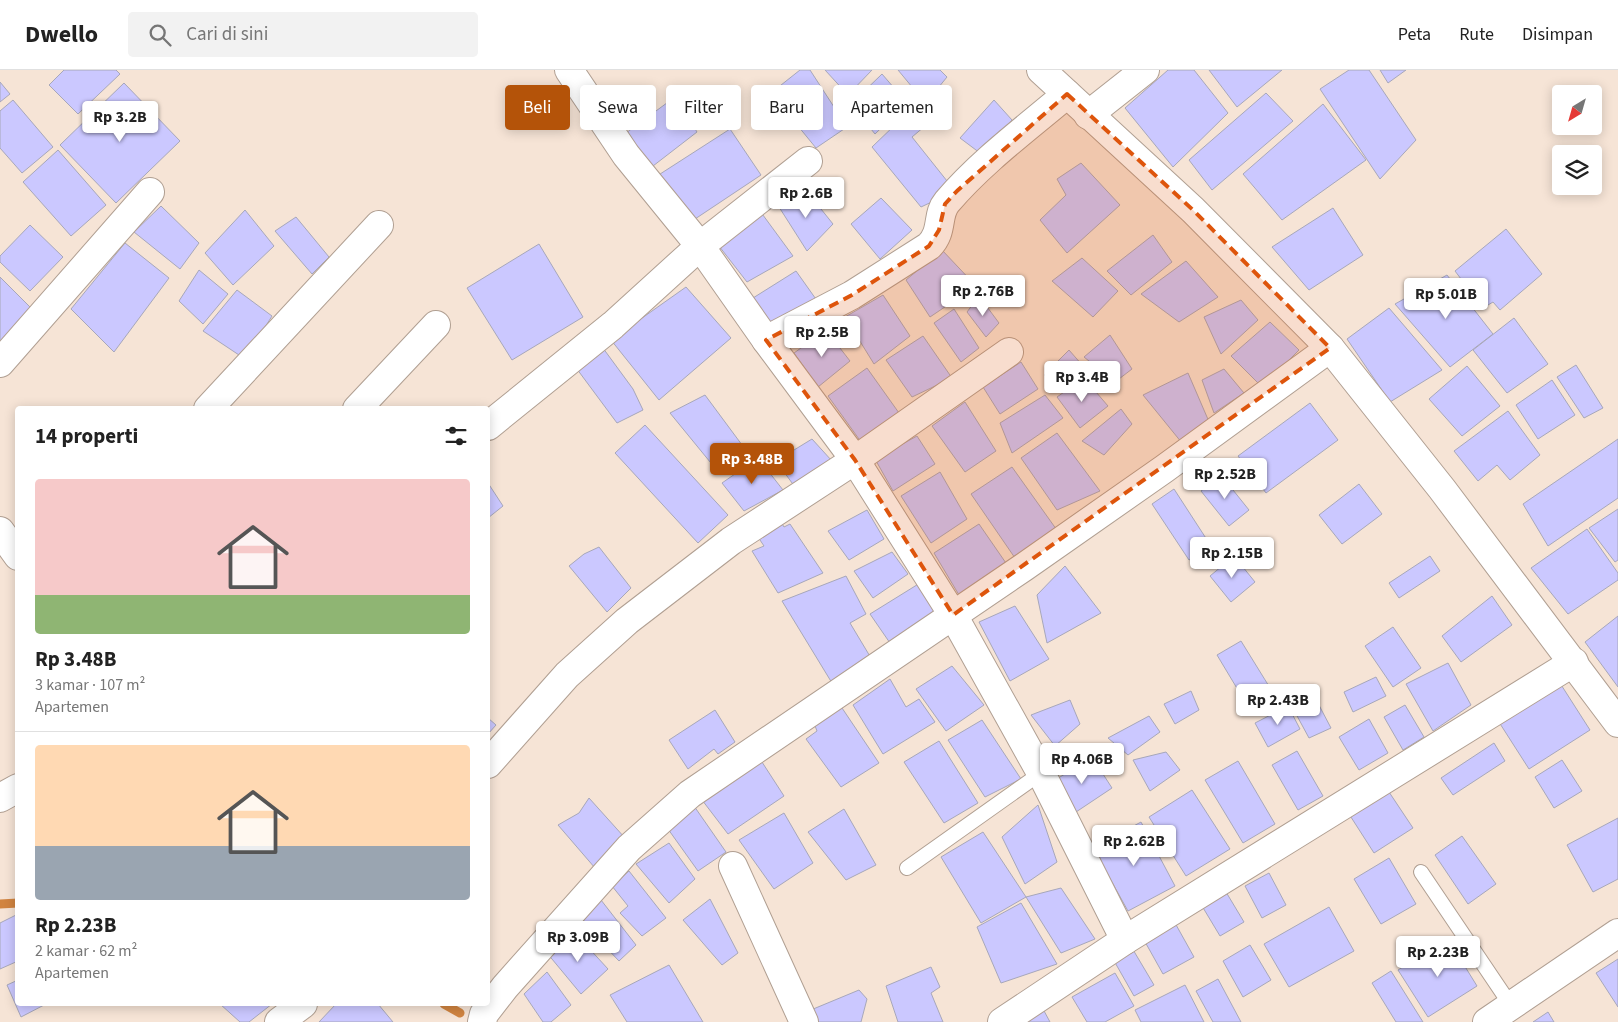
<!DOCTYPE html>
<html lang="id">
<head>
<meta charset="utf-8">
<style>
  :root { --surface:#fff; --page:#f2f2f2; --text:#222; --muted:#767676; --line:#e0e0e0; --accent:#b45309 }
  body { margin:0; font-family:"Source Sans 3",sans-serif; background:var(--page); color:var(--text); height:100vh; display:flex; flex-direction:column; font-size:19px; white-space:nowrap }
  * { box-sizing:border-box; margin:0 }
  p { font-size:16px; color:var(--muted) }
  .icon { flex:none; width:28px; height:28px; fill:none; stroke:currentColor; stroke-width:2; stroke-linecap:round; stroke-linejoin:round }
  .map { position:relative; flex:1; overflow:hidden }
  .side { position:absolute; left:15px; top:336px; width:475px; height:600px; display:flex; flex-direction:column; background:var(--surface); border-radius:5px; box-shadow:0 2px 12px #0003 }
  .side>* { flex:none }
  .guide { position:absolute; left:505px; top:15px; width:475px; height:45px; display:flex; gap:10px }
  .needle { width:32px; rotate:217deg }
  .tools { position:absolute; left:1552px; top:15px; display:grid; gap:10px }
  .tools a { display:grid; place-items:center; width:50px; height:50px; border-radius:5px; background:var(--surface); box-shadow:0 2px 12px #0003; font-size:25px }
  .price { position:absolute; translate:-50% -42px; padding:0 11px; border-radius:5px; background:#fff; color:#222; font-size:16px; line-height:32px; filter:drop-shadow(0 1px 2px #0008) }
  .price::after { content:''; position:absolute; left:50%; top:30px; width:15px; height:11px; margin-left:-8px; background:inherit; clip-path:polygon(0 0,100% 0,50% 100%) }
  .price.on { background:var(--accent); color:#fff }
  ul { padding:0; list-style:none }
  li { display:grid; align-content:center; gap:10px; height:265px; padding:0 20px }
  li+li { border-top:1px solid var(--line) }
  li span { display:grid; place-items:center; height:155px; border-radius:5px; color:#555 }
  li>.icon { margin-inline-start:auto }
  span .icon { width:90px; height:90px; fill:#fffc; stroke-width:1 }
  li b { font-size:21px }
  h2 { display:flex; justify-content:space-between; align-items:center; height:60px; padding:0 20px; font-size:21px }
  .pill { padding:0 18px; border-radius:5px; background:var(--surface); box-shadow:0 2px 12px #0003; font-size:18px; line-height:45px }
  .pill.on { background:var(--accent); color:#fff }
  header { display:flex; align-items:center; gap:30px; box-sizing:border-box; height:70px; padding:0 25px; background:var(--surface); border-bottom:1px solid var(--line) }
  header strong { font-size:24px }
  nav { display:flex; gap:28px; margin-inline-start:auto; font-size:18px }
  .search { width:350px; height:45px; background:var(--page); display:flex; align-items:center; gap:12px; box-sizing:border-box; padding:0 18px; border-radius:5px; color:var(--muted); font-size:19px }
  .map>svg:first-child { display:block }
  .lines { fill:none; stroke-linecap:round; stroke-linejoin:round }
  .stream { stroke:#d18440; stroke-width:9 }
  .building { fill:#cbc8ff; stroke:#a7a7ba }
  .service-casing { stroke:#b09f92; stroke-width:16 }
  .minor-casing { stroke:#b09f92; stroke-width:30 }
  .service { stroke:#fff; stroke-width:14 }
  .minor { stroke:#fff; stroke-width:28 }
  .marked { fill:#de550c; fill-opacity:0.2; stroke:#de550c; stroke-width:4; stroke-dasharray:10 6; stroke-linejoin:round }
</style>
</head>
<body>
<header>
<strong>Dwello</strong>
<div class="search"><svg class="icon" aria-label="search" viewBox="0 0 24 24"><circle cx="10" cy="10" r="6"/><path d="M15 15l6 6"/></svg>Cari di sini</div>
<nav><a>Peta</a><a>Rute</a><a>Disimpan</a></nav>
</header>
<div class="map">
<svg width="1618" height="952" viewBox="0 0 1618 952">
  <rect width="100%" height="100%" fill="#f6e4d6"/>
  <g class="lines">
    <!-- stream -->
    <g class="stream">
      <polyline points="0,834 18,833"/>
      <polyline points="444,934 460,943"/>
    </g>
  </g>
  <!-- building -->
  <g class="building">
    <polygon points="64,0 116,0 120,4 78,44 49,15"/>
    <polygon points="800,0 810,0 847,57 816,78 771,23"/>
    <polygon points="825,0 872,0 848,25"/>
    <polygon points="898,0 940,0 947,7 934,23 950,35 912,67 955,121 921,137 872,77 922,29"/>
    <polygon points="1168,0 1194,0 1228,43 1173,97 1125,38"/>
    <polygon points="1209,0 1282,0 1237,37"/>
    <polygon points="1349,0 1369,0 1416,70 1380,109 1320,19"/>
    <polygon points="1380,0 1406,0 1388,13"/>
    <polygon points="882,4 907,33 875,64 851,34"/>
    <polygon points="0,12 10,24 0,32"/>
    <polygon points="124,13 180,71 116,133 60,75"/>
    <polygon points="1266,23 1293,51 1212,120 1189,90"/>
    <polygon points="675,27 697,62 653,96 626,63"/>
    <polygon points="13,30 53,77 22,103 0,78 0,41"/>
    <polygon points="994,30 1012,50 984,86 960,68"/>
    <polygon points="1323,34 1366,90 1282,150 1243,104"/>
    <polygon points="730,59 761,105 692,151 657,106"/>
    <polygon points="58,80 106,135 71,166 23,112"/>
    <polygon points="1081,93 1120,135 1067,183 1040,150 1066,125 1057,109"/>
    <polygon points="805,119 833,154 807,181 779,137"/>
    <polygon points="881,128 912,160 880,189 851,154"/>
    <polygon points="161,136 199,173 180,199 134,162"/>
    <polygon points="1333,138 1363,185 1309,220 1272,177"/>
    <polygon points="245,140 274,176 233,215 205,183"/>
    <polygon points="760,141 793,186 747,212 719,176"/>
    <polygon points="296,147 329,187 312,204 275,161"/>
    <polygon points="30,155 63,187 30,221 0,192 0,186"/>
    <polygon points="1506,159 1542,204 1500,240 1493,232 1483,238 1455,201"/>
    <polygon points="1153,165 1172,192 1131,225 1107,201"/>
    <polygon points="125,173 169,208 114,282 71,239"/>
    <polygon points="539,174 583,247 512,290 467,218"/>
    <polygon points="942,180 976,216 930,247 906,210"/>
    <polygon points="1082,188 1118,221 1093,247 1052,211"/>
    <polygon points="1186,191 1218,227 1179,252 1141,224"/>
    <polygon points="199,200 228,224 203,254 179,231"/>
    <polygon points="796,201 818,232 773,257 753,228"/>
    <polygon points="1447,205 1493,264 1450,297 1395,234"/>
    <polygon points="0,207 32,239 0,278"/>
    <polygon points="686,217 731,268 659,330 611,270"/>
    <polygon points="237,220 272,246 245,289 203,261"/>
    <polygon points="883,225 910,266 874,294 845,247"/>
    <polygon points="979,226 999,253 986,267 967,242"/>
    <polygon points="1241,230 1258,250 1221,284 1204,247"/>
    <polygon points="1389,238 1442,300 1390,332 1347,269"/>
    <polygon points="954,239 979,278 961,292 934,253"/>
    <polygon points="1514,248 1548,294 1507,323 1473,280"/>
    <polygon points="1270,252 1299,280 1262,317 1231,286"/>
    <polygon points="826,260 850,291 818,317 794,283"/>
    <polygon points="1110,265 1132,299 1115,312 1084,287"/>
    <polygon points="923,266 952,308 912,327 886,290"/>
    <polygon points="600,274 633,319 643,340 617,353 571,291"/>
    <polygon points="1069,280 1083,296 1057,316 1044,305"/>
    <polygon points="1021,292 1038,319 1000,344 983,317"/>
    <polygon points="1576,295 1603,338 1584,348 1557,307"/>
    <polygon points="1467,296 1500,336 1462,366 1429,329"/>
    <polygon points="867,298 904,350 864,376 828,326"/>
    <polygon points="1224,299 1244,323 1214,343 1202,310"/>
    <polygon points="1188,303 1210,354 1182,373 1143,325"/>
    <polygon points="1084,308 1108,336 1080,358 1057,327"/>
    <polygon points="1552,310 1575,345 1538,369 1516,335"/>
    <polygon points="705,325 745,379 715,398 670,343"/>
    <polygon points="1045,325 1063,348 1012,383 1000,353"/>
    <polygon points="965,332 996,381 965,402 932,356"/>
    <polygon points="1310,333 1338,370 1266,423 1238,386"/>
    <polygon points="1121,339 1132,354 1104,385 1082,371"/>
    <polygon points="1508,341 1540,385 1510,410 1497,395 1478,411 1454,381"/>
    <polygon points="645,355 728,445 698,473 615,383"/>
    <polygon points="1057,363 1100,421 1057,440 1021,388"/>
    <polygon points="917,366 935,394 893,421 875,389"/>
    <polygon points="812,369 832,391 795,417 776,391"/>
    <polygon points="1618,369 1618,428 1548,476 1523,434"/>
    <polygon points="758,388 783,420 744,441 722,413"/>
    <polygon points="1012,397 1059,463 1015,488 971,424"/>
    <polygon points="940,402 967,449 931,473 901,426"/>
    <polygon points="1221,405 1249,440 1229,456 1201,421"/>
    <polygon points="488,413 503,436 488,448"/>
    <polygon points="1359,414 1382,444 1342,474 1319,445"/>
    <polygon points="1174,419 1211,476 1189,490 1152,434"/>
    <polygon points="1618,439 1618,490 1615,492 1589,458"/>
    <polygon points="867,440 884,469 849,490 828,461"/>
    <polygon points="777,445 784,457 790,454 823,503 778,523 752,481 764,476 754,461"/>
    <polygon points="979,454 1008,496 962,530 934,483"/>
    <polygon points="1587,459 1618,503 1618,510 1568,544 1531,498"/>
    <polygon points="599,477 631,518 607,542 569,496 584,484"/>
    <polygon points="892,482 908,504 873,528 854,501"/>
    <polygon points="1234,486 1255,512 1231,532 1210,506"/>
    <polygon points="1430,486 1440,501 1399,528 1389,513"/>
    <polygon points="1065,496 1101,543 1047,573 1037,525"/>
    <polygon points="846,506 866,544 850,553 871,588 832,613 782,531"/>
    <polygon points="920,513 936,542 890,573 870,544"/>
    <polygon points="1492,526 1512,555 1461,592 1442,566"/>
    <polygon points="1015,536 1049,589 1010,611 979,552"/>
    <polygon points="1618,546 1618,617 1585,572"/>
    <polygon points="1393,557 1421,598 1393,617 1365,576"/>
    <polygon points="1241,571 1275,626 1250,640 1217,585"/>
    <polygon points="1448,593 1471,635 1433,661 1406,614"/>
    <polygon points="952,596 984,635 946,661 916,619"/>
    <polygon points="1376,607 1386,626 1353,642 1344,622"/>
    <polygon points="890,609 906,637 919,629 935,652 883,684 853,635"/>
    <polygon points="1558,610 1590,660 1529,699 1497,649"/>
    <polygon points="1311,620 1331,658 1309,668 1289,631"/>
    <polygon points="1191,621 1199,640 1175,654 1164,634"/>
    <polygon points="1070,630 1080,654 1055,676 1031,645"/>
    <polygon points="840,635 879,693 841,717 806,669 817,661 812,648"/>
    <polygon points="1405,635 1424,667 1403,680 1384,647"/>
    <polygon points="1288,636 1300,659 1268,677 1255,653"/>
    <polygon points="715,640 735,672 718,684 714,679 688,699 669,670"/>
    <polygon points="1149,646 1160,662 1128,685 1108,668"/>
    <polygon points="488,648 496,655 488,664"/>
    <polygon points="1369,649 1388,683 1359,700 1339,667"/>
    <polygon points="982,650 1021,709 985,727 948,670"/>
    <polygon points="939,671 978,733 944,753 904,692"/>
    <polygon points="1494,673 1505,691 1453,725 1441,708"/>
    <polygon points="1297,681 1323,726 1298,740 1272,695"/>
    <polygon points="1166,682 1180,700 1150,721 1133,690"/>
    <polygon points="1092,687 1112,718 1073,744 1052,712"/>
    <polygon points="760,689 784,726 728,764 699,726"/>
    <polygon points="1562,690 1582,721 1554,738 1535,707"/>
    <polygon points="1238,691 1275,754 1243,773 1205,710"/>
    <polygon points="1387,719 1413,758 1374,783 1349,744"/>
    <polygon points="1192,720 1230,779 1186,806 1149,747"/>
    <polygon points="589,728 625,768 595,798 558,755 579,743"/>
    <polygon points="1038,735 1057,792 1025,814 1002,767"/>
    <polygon points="694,736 726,782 698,801 668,759"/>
    <polygon points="844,739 876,795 846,810 808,762"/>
    <polygon points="784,743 813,793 774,819 739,770"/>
    <polygon points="1618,748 1618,809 1593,822 1567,775"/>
    <polygon points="1141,752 1175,816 1128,841 1093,778"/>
    <polygon points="983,762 1026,827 981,853 941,787"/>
    <polygon points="1462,766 1496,814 1468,834 1435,785"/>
    <polygon points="669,773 695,809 669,833 636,794"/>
    <polygon points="1389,788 1416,834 1381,854 1354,809"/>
    <polygon points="629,801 666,848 642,866 620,843 628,836 612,816"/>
    <polygon points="1269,803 1286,835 1262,848 1245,816"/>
    <polygon points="1223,817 1244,852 1220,866 1199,831"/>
    <polygon points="1061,818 1095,869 1061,883 1026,827"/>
    <polygon points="710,829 738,883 722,895 683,850"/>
    <polygon points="601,830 636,875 619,891 581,851"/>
    <polygon points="1021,833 1057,894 1001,913 977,857"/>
    <polygon points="1329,837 1354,881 1289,917 1264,874"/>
    <polygon points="18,844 18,891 0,899 0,853"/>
    <polygon points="1175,853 1194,887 1163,904 1144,870"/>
    <polygon points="575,863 608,899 581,924 547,883"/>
    <polygon points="1448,869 1477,916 1428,947 1398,900"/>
    <polygon points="1250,875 1271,910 1243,927 1223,891"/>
    <polygon points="1132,878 1154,915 1134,926 1113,889"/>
    <polygon points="1618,889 1618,937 1596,903"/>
    <polygon points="669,895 703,952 627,952 610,925"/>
    <polygon points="931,897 940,917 931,923 943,952 898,952 886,916"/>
    <polygon points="1391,901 1423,952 1396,952 1372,913"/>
    <polygon points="547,902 571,935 551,952 543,952 524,924"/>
    <polygon points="1115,903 1134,936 1105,952 1087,952 1072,927"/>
    <polygon points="1218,909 1241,952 1213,952 1196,921"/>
    <polygon points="18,910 18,934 46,934 21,947 7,915"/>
    <polygon points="1185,915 1204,952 1141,952 1135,940"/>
    <polygon points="859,920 867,929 861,952 811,952 806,942"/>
    <polygon points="220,934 272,934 249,952 240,952"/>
    <polygon points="336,934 378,934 393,952 319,952"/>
    <polygon points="1043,939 1050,952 1019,952"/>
    <polygon points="1548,942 1554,952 1533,952"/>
  </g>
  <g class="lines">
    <defs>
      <g id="service">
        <polyline points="907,798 1041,703"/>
        <polyline points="1421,802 1512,937"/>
      </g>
      <g id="minor">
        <polyline points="569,0 626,85 700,176 766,270 855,390 953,545 1041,703 1125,870"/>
        <polyline points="1041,0 1193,140 1330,278 1442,419 1618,653"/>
        <polyline points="1088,45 1145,0"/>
        <path d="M766,270L852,225L929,176C944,161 936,145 947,132C982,91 1027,58 1067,24"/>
        <polyline points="0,293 150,122"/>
        <polyline points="208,339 379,155"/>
        <polyline points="357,339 436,255"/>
        <polyline points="488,356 613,255 700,176 808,91"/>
        <polyline points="0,461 18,486"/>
        <polyline points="488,694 567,605 627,551 731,471 855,390 1009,282"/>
        <polyline points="0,728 18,718"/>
        <polyline points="733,796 804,952"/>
        <polyline points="279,952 303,934"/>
        <polyline points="482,952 484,944 505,917 629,778 690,724 1024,497 1164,399 1330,278"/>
        <polyline points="1002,952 1125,870 1574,592"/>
        <polyline points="1487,952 1618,863"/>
      </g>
    </defs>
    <!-- service casing -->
    <use href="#service" class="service-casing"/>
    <!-- minor casing -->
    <use href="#minor" class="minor-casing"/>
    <!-- service -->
    <use href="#service" class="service"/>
    <!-- minor -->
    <use href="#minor" class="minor"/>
  </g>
  <!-- marked area -->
  <path class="marked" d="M1067,24L1193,140L1330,278L953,545L855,390L766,270L852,225L929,176L939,160L945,134L957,121Z"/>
</svg>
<div class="tools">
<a><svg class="needle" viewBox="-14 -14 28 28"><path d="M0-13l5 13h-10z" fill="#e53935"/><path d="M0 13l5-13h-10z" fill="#767676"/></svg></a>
<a><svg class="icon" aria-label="layers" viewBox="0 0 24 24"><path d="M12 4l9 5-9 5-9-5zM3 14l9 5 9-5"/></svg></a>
</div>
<b class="price" style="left:120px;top:73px">Rp 3.2B</b>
<b class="price" style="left:806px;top:149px">Rp 2.6B</b>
<b class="price" style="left:983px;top:247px">Rp 2.76B</b>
<b class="price" style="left:1446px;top:250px">Rp 5.01B</b>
<b class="price" style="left:822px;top:288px">Rp 2.5B</b>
<b class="price" style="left:1082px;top:333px">Rp 3.4B</b>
<b class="price on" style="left:752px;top:415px">Rp 3.48B</b>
<b class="price" style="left:1225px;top:430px">Rp 2.52B</b>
<b class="price" style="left:1232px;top:509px">Rp 2.15B</b>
<b class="price" style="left:1278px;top:656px">Rp 2.43B</b>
<b class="price" style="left:1082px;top:715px">Rp 4.06B</b>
<b class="price" style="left:1134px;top:797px">Rp 2.62B</b>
<b class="price" style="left:578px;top:893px">Rp 3.09B</b>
<b class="price" style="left:1438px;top:908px">Rp 2.23B</b>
<div class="guide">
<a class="pill on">Beli</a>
<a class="pill">Sewa</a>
<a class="pill">Filter</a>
<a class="pill">Baru</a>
<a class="pill">Apartemen</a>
</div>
<section class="side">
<h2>14 properti<svg class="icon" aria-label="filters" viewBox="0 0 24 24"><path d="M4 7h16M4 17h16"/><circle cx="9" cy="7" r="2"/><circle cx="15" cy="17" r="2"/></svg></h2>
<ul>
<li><span style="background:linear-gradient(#f6c9c9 75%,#8fb573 0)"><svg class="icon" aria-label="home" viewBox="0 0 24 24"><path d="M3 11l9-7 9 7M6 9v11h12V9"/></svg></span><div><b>Rp 3.48B</b><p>3 kamar · 107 m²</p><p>Apartemen</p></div></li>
<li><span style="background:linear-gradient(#ffd9b3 65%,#9aa5b1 0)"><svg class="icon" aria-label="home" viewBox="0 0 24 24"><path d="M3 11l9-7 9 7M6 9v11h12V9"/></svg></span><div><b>Rp 2.23B</b><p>2 kamar · 62 m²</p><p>Apartemen</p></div></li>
</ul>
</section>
</div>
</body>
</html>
